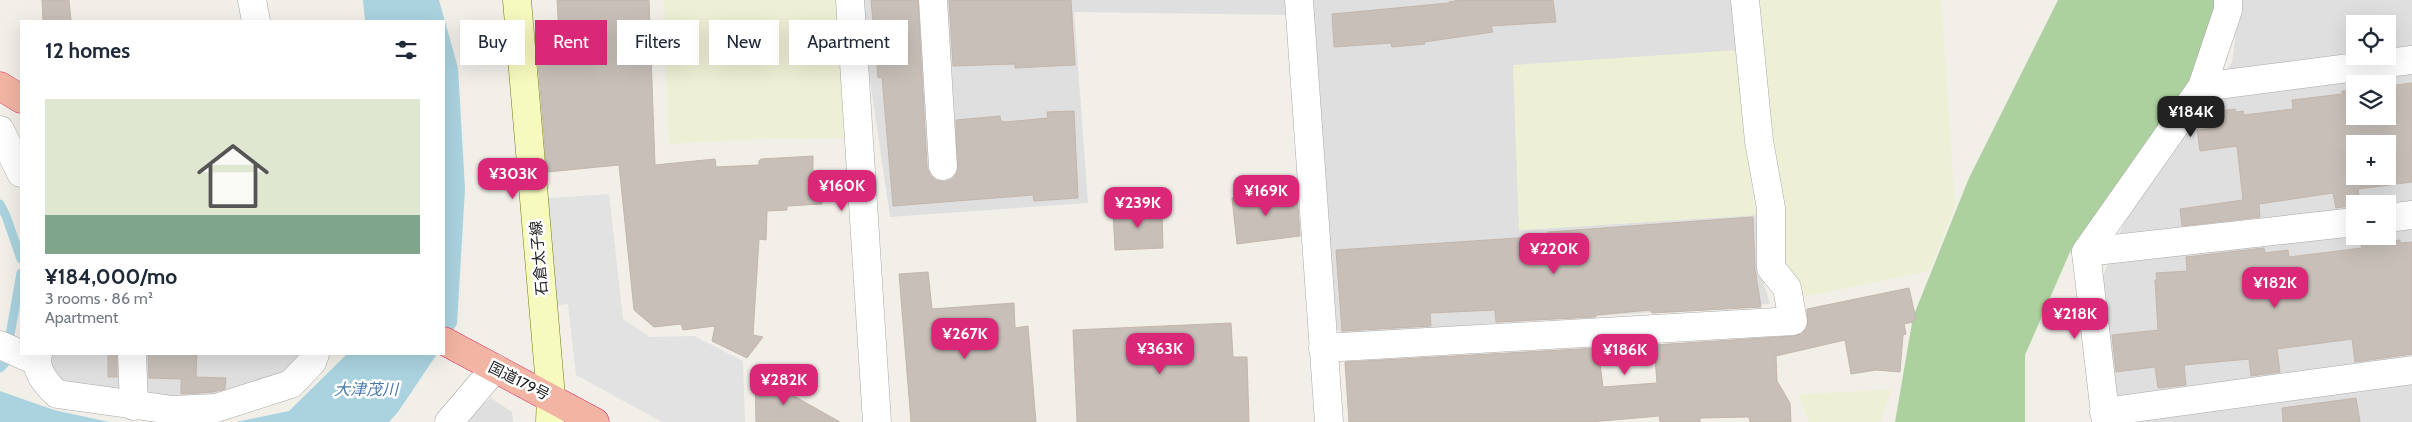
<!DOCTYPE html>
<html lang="en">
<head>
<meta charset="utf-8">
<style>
  :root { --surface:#fff; --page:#f2f2f3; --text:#1f2937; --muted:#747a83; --line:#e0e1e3; --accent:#db2777 }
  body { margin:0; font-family:Cabin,"Noto Sans JP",sans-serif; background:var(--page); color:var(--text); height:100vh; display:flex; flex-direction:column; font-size:19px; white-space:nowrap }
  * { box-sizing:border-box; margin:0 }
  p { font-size:16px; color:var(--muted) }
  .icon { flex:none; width:28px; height:28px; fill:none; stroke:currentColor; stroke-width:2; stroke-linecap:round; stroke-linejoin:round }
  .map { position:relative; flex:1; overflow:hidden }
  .drawer { position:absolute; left:20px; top:20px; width:425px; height:335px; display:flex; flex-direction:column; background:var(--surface); border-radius:0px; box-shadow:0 5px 20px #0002 }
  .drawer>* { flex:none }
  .top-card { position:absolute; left:460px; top:20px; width:475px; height:45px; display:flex; gap:10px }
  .buttons { position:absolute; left:2346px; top:15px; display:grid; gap:10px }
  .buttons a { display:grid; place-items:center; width:50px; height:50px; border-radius:0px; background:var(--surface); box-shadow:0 5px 20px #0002; font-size:25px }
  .price { position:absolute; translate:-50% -42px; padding:0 11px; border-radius:10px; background:var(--accent); color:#fff; font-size:16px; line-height:32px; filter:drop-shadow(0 1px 2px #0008) }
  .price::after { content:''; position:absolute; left:50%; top:30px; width:15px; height:11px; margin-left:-8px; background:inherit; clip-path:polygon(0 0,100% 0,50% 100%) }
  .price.current { background:#222; color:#fff }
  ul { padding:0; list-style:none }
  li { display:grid; align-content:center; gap:10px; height:265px; padding:0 25px }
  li+li { border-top:1px solid var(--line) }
  li span { display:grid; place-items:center; height:155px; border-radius:0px; color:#555 }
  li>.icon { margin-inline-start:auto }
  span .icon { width:90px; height:90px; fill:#fffc; stroke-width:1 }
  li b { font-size:21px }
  h2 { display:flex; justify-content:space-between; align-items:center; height:60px; padding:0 25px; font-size:21px }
  .pill { padding:0 18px; border-radius:0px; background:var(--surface); box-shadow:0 5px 20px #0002; font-size:18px; line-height:45px }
  .pill.current { background:var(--accent); color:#fff }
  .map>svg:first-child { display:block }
  .residential { fill:#e0dfdf; fill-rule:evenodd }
  .farmland { fill:#eef0d5 }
  .forest { fill:#add19e }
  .parking { fill:#e2e2e2 }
  .water { fill:#aad3df }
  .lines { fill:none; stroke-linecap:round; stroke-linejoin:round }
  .stream { stroke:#aad3df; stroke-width:9 }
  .building { fill:#c7bfb8; stroke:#c4b6ab; fill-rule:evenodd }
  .minor-casing { stroke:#a9a9a9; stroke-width:29 }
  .secondary-casing { stroke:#707d05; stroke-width:29 }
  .trunk-casing { stroke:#dc2a67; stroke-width:29 }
  .minor { stroke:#fff; stroke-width:28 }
  .secondary { stroke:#f7fabf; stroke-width:28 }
  .trunk { stroke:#f2b4a3; stroke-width:28 }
  .labels { text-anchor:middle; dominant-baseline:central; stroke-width:5; stroke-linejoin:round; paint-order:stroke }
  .street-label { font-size:15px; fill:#222; stroke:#fff }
  .water-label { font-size:16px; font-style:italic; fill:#4a7aab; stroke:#fff }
</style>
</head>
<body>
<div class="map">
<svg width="2412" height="422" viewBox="0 0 2412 422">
  <rect width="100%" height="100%" fill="#f2efe9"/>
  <!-- residential -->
  <g class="residential">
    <polygon points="862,0 1285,0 1286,15 1074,12 1088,203 890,217 865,45"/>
    <polygon points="1309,0 1736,0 1740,50 1519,230 1756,215 1760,271 1770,304 1344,334 1337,329"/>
    <path d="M2240,0H2412V422H2121L2101,281L2127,215L2232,62ZM2355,24H2388V56H2355ZM2355,84H2388V116H2355ZM2355,144H2388V176H2355ZM2355,204H2388V236H2355Z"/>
    <polygon points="47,354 303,354 270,384 212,402 68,390 46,369"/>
    <polygon points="491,398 512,412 513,422 460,422"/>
  </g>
  <!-- farmland -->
  <g class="farmland">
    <polygon points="664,0 844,0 858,138 760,139 669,144"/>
    <polygon points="1758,0 1941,0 1955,206 1929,271 1803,297 1784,265"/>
    <polygon points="1740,50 1742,122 1756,215 1519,230 1513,65"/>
    <polygon points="1891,390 1880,422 1809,422 1799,394"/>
  </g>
  <!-- forest -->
  <polygon class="forest" points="2058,0 2220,0 2191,83 2070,252 2025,355 2025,422 1895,422 1913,317 1969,178"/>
  <!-- parking -->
  <polygon class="parking" points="609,194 623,319 650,337 694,336 743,361 745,422 662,422 576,375 568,304 555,306 537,199"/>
  <!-- water -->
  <g class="water">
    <polygon points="363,0 439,0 458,68 465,189 457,324 444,344 444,21 365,21"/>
    <polygon points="347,354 437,354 398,412 389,422 236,422 289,411"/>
    <polygon points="0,391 54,410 109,422 0,422"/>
  </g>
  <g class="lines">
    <!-- stream -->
    <g class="stream">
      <polyline points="0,204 6,216 21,259"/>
      <polyline points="0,368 5,363 21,273"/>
    </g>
  </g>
  <!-- building -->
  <g class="building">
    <polygon points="42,0 69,0 71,21 43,21"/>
    <polygon points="557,0 649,0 655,165 715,159 716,167 759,165 759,161 761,159 813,156 813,171 821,171 822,204 787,206 787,210 767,211 766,240 759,239 753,335 763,337 747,358 712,341 715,326 683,330 681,324 654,327 634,310 619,165 547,172 537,51 560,49"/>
    <polygon points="871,0 918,0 927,167 930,175 936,180 944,182 952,179 957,173 956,120 1000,116 1001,121 1005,122 1048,118 1047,112 1074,111 1078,198 1034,201 1033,195 893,206 882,77 878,78"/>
    <polygon points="949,0 1071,0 1075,65 1015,68 1015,64 953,66"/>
    <polygon points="1460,0 1553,0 1556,22 1491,26 1493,32 1424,42 1425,44 1392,47 1391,43 1334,47 1332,14 1449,3 1449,2"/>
    <path d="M2412,83V182L2358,189L2360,204L2355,205L2336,208L2333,193L2259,204L2260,217L2182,226L2180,209L2243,200L2237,146L2200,151L2197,130L2214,128L2212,112L2235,109L2236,112L2243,111L2244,115L2293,109L2292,100L2342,94V91L2355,90V116H2388V86ZM2355,144H2388V176H2355Z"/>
    <polygon points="1297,192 1300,236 1237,244 1232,198"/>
    <polygon points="1162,209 1163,248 1115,250 1113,211"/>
    <polygon points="1753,217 1755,268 1761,307 1652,313 1650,310 1596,315 1596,317 1496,322 1495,310 1430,313 1431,326 1342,331 1336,250 1548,236 1548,232"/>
    <polygon points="2400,240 2400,243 2412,242 2412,354 2355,362 2352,339 2277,349 2280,372 2251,376 2249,359 2184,365 2186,385 2158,388 2155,367 2116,372 2112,335 2158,330 2155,280 2157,280 2156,273 2187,271 2186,257 2264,248 2265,253 2288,250 2289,257 2362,248 2361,245"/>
    <polygon points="928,272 932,309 1014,303 1015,328 1028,326 1036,422 911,422 899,274"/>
    <polygon points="1909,288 1916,319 1913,320 1913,322 1904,324 1906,334 1903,335 1900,372 1876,370 1851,374 1845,340 1776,356 1777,381 1790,403 1791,422 1750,422 1749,417 1747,417 1700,418 1700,422 1660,422 1659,416 1590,422 1349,422 1345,362 1598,348 1603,387 1657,383 1654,345 1794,336 1802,334 1807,327 1807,309"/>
    <polygon points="1231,323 1233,357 1247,357 1249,422 1077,422 1073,330"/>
    <rect x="108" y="354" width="9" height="23"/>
    <polygon points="148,354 197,354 196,377 226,378 225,389 213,392 181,394 181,379 149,378"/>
    <polygon points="755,374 840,422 756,422"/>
    <polygon points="2356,398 2360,422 2283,422 2282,408"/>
  </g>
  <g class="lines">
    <defs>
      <g id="minor">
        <polyline points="252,0 256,21"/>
        <polyline points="850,0 877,422"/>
        <polyline points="933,0 943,166"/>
        <polyline points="1299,0 1329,422"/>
        <polyline points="2202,87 2412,60"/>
        <polyline points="0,130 21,173"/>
        <polyline points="2388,218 2412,215"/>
        <polyline points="2086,252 2355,222"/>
        <polyline points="0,345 36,361"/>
        <polyline points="1323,348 1793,321 1787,288 1771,268 1771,208 1759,141 1745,0"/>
        <path d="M38,354C34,370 46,384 57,394L173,410L216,408L291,384L312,362L315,354"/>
        <polyline points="132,354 134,406"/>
        <polyline points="2104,412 2412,370"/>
        <polyline points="449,422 495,368"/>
        <polyline points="2106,422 2086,252 2202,87 2228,10 2228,0"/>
      </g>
      <polyline id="secondary" points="517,0 551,397 550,422"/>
      <g id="trunk">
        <polyline points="0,86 21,99"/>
        <polyline points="444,341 595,422"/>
      </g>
    </defs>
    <!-- minor casing -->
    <use href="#minor" class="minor-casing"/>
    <!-- secondary casing -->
    <use href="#secondary" class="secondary-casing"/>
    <!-- trunk casing -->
    <use href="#trunk" class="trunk-casing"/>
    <!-- minor -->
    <use href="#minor" class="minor"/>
    <!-- secondary -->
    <use href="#secondary" class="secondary"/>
    <!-- trunk -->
    <use href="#trunk" class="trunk"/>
  </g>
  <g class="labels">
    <!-- street labels -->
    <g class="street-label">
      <text transform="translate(539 258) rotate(-95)">石倉太子線</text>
      <text transform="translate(519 381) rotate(27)">国道179号</text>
    </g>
    <!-- water labels -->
    <g class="water-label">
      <text x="366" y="389">大津茂川</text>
    </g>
  </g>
</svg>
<div class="buttons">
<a><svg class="icon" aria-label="locate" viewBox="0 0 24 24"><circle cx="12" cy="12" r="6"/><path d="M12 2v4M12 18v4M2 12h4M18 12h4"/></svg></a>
<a><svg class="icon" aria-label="layers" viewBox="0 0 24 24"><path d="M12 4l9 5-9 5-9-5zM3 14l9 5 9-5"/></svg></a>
<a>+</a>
<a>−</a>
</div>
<b class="price current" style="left:2191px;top:138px">¥184K</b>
<b class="price" style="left:513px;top:200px">¥303K</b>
<b class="price" style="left:842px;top:212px">¥160K</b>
<b class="price" style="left:1266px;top:217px">¥169K</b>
<b class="price" style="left:1138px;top:229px">¥239K</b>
<b class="price" style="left:1554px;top:275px">¥220K</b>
<b class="price" style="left:2275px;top:309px">¥182K</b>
<b class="price" style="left:2075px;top:340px">¥218K</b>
<b class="price" style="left:965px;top:360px">¥267K</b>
<b class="price" style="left:1160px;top:375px">¥363K</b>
<b class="price" style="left:1625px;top:376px">¥186K</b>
<b class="price" style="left:784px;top:406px">¥282K</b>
<div class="top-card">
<a class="pill">Buy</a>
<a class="pill current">Rent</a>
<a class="pill">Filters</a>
<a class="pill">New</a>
<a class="pill">Apartment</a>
</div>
<section class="drawer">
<h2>12 homes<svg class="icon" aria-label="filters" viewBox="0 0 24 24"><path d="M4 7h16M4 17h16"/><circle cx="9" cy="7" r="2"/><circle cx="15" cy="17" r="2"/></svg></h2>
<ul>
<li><span style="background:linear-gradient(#dfe7d0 75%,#7fa58c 0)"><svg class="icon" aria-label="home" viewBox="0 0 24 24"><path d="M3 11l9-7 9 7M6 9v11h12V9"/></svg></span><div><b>¥184,000/mo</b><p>3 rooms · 86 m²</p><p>Apartment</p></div></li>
</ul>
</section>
</div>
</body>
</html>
